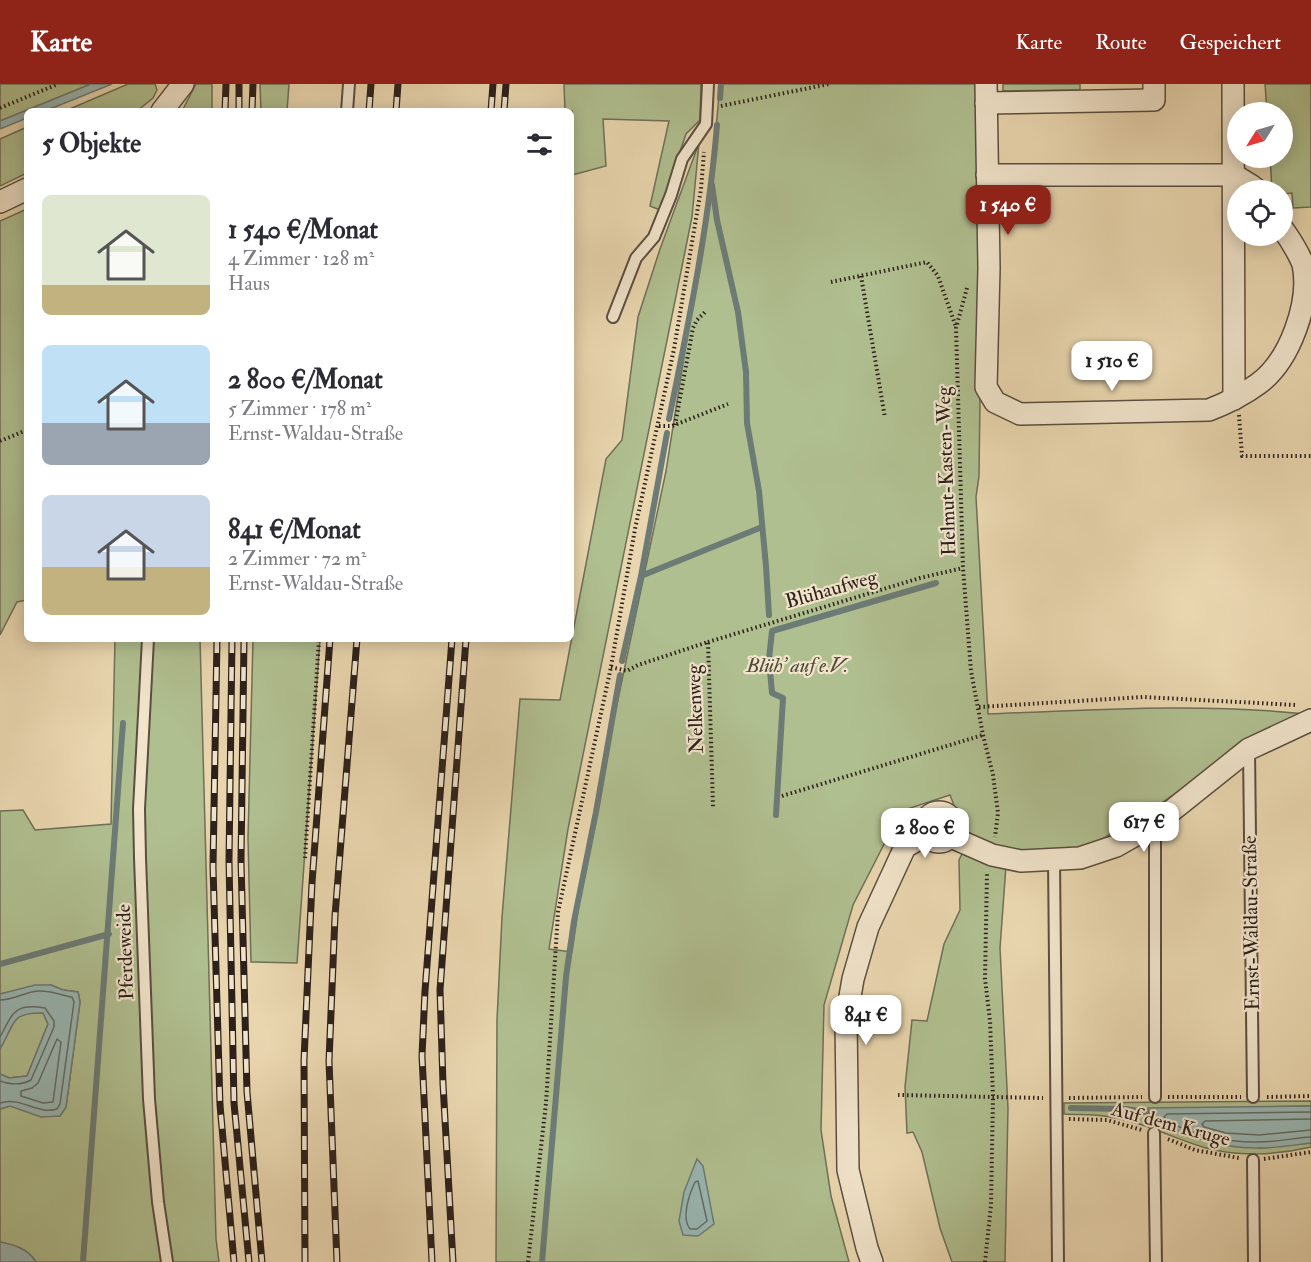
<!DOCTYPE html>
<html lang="de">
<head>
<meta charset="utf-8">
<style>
  :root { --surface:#fff; --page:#f7f7f7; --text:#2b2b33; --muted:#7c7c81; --accent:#8f2418 }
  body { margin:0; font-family:"IM FELL Double Pica",serif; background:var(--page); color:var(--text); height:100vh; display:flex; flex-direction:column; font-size:22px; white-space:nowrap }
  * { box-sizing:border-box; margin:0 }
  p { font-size:20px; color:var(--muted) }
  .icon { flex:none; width:33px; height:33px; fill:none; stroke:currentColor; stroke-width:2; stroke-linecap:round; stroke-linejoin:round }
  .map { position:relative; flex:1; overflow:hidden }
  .side { position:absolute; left:24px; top:24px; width:550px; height:534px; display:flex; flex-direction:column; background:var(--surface); border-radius:9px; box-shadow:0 3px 15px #0003 }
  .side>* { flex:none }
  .needle { width:39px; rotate:233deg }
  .controls { position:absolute; left:1227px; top:18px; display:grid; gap:12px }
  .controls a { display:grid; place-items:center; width:66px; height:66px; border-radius:50%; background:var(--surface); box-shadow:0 3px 15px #0003; font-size:30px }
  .price { position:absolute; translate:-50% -51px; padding:0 14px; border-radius:12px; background:#fff; color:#222; font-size:20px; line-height:39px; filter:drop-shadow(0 2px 3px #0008) }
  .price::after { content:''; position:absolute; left:50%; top:36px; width:18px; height:14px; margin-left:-9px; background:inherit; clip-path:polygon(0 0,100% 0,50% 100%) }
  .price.on { background:var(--accent); color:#fff }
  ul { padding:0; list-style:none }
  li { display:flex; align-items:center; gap:18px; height:150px; padding:0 18px }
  li span { display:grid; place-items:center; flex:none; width:168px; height:120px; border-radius:9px; color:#555 }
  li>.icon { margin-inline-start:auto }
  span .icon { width:72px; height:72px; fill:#fffc; stroke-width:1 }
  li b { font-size:26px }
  h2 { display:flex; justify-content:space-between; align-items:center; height:72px; padding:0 18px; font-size:26px }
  header { display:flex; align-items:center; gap:36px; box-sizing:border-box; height:84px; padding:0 30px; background:var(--accent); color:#fff }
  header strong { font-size:28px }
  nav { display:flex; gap:33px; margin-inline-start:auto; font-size:21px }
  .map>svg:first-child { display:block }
  .green { fill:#b0bf90; stroke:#6e7056; stroke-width:1.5 }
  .water { fill:#99b7b3; stroke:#6d7b76; stroke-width:1.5 }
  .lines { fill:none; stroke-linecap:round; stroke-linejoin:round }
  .shore { stroke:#626c67; stroke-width:1.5 }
  .stream { stroke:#6d7b76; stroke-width:6 }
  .lane-casing { stroke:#5b4e40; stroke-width:14 }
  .street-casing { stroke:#5b4e40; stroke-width:24 }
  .path { stroke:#2c201b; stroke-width:4; stroke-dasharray:1.5 3; stroke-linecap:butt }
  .lane { stroke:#f1e4cb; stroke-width:10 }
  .street { stroke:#f1e4cb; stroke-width:21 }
  .rail-casing { stroke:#2c201b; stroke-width:7 }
  .rail { stroke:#f1e4cb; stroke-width:4.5; stroke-dasharray:14; stroke-linecap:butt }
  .labels { text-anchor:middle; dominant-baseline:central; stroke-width:4.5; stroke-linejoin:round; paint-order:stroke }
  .street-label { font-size:20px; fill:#2c201b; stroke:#f1e4cb }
  .park-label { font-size:20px; font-style:italic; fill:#4d4838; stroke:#f1e4cb }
</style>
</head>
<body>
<header>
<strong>Karte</strong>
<nav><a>Karte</a><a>Route</a><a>Gespeichert</a></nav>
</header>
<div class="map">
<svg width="1311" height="1178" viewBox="0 0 1311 1178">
  <rect width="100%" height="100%" fill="#e9d6af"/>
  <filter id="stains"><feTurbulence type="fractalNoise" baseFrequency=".00333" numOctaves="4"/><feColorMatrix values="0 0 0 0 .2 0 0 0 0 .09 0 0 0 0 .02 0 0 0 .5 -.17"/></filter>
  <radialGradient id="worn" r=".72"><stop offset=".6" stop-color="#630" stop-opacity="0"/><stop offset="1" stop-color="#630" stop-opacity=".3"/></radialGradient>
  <!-- green -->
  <g class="green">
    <polygon points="0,0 91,0 0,37"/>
    <polygon points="128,0 155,0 157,6 153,14 137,27 65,27"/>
    <polygon points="196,0 212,0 212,27 182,27"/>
    <polygon points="260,0 289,0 287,27 261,27"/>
    <polygon points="564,0 701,0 700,36 686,50 660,126 650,122 669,37 603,35 606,82 572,91 572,27 565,27"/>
    <path d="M720,0H979L981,237L979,392L976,413L988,630C1094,626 1201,619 1307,630L1245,661L1160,720L1104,754L1067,770L1007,768L1000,864L1008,1024L1005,1178H952L940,1144L922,1068L913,1048L907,1049L905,1003L912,936L927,937L944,860L960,826L959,776L968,758L950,711L901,727L853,821L824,921L821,1046L831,1112L849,1178H496L497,936L502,833L520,615L560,616L606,375L622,356L638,233L660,165L699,59L692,133L568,745L549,865L572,868L588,758L666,387L711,101Z"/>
    <polygon points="1003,0 1080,0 1080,6 1003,7"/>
    <polygon points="1265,0 1311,0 1311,123 1293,124 1292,109 1283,110 1282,106 1272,106 1270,74 1282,74 1282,28 1267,28"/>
    <polygon points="27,43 27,89 0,102 0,55"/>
    <polygon points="27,125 27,516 17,518 0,551 0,137"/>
    <path d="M115,555H200L216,1155L219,1178H36C28,1165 15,1161 0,1158V1025L10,1022L60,1032L66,1023L80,918L78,908L63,906L51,901L0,910V727L23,726L35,746L111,740Z"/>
    <polygon points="253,555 320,555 297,879 251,878 248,754"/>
    <polygon points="25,929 43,929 48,940 27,992 9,994 0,990 0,965 16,934"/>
    <path d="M1311,1017V1022L1148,1025V1033L1260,1064L1311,1059V1063C1278,1071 1239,1073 1206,1064C1174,1055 1144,1038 1110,1033C1095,1030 1079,1031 1064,1030V1019Z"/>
  </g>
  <!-- water -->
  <g class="water">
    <polygon points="91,0 112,0 45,27 27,27 27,34 0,45 0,37"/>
    <path d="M35,901H51L63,906L78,908L80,918L66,1023L60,1032L41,1033L10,1022L0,1025V990L9,994L27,992L48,940L43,929C10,928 15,940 0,965V910Z"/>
    <path d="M1311,1022V1059C1294,1061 1277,1064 1260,1064C1219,1065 1184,1051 1148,1034V1024Z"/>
    <polygon points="697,1075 703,1082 714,1140 698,1152 683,1151 679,1137 684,1108"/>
    <path d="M0,1158C15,1161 28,1165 36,1178H0Z"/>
  </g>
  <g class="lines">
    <!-- shore -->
    <g class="shore">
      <path d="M0,916C13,916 25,908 38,907C50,906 60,911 72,913L74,918L60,1020L57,1025C37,1031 20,1012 0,1019"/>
      <path d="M0,953C13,929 14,919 45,924L54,937V943L31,996C22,1001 9,1001 0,997"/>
      <polygon points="57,955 61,958 53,1018 43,1019 21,1012 21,1007 32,1004 38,999"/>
      <path d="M1311,1028L1167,1030L1164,1033C1181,1050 1235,1059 1259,1058C1276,1058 1294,1054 1311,1053"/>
      <polyline points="1311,1035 1205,1037 1202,1040 1204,1043 1226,1049 1259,1051 1311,1046"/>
      <path d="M698,1097L707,1137L697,1145H690C681,1134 689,1111 695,1098Z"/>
    </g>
    <!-- stream -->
    <g class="stream">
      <polyline points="720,14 721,0"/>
      <polyline points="712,101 717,136 738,228 746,288 747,339 759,407 766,482 769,531"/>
      <path d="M669,335C689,237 709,140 717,41"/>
      <polyline points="641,492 762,443"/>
      <polyline points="622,577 641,492 667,349"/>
      <polyline points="776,731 783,614 772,609 769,575 772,547 936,499"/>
      <polyline points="0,880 109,850"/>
      <polyline points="1071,1024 1125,1025 1154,1029"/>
      <polyline points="83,1178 123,639"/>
      <polyline points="542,1178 566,893 574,837 596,728 620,591"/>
    </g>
    <defs>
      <g id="lane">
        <polyline points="347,27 349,0"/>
        <polyline points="613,233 636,174 654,153 671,111 682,75 706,40 708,0"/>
        <polyline points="148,555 139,725 140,774 149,1015 158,1118 167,1178"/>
        <polyline points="1249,666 1253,1013"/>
        <polyline points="1155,740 1155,1013"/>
        <polyline points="1054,776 1058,1178"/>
        <polyline points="1154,1049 1156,1178"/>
        <polyline points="1253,1076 1254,1178"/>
      </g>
      <g id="street">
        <path d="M986,0L989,184L986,303L995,318L1020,330L1209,326C1227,319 1243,311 1258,300C1290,277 1311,218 1303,180C1298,168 1290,155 1282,144"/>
        <polyline points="1233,0 1234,315"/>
        <polyline points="986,19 1154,16 1154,0"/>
        <polyline points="162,27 183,0"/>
        <polyline points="987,91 1234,91 1252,102 1257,106"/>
        <polyline points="0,118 27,105"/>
        <circle cx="939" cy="743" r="15"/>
        <polyline points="951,753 992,771 1021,777 1080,774 1116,762 1155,740 1249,665 1311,636"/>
        <polyline points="872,1178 867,1164 848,1086 846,936 853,895 868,843 905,763 926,751"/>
      </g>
    </defs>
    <!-- lane casing -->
    <use href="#lane" class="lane-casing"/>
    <!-- street casing -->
    <use href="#street" class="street-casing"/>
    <!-- path -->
    <g class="path">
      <polyline points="721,22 829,0"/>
      <polyline points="0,24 58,0"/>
      <polyline points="861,192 885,334"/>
      <polyline points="831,198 927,178 938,192 956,243"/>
      <polyline points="967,204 956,244 963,484 971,587 983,651 993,691 998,729 995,753"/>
      <polyline points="1239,331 1242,372 1311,372"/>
      <polyline points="675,341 693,244 697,236 705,228"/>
      <polyline points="659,342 672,342 728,320"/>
      <polyline points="0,357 27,346"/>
      <polyline points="708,558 920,494 963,484"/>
      <polyline points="611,583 627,587 638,581 708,558 713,723"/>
      <polyline points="979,623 1143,613 1296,621"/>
      <polyline points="782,712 983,651"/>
      <polyline points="305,774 319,555"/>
      <polyline points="898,1011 1043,1014"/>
      <polyline points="1168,1013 1241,1013"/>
      <polyline points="1267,1013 1311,1012"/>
      <polyline points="1069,1014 1142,1013"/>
      <polyline points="1069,1035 1107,1036 1142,1046"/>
      <polyline points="1168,1055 1195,1066 1239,1074"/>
      <polyline points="1264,1075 1311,1068"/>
      <polyline points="528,1178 546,1019 558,828 611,583 635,445 674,265 701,105 704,68"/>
      <polyline points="985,1178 991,1121 993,1012 990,937 985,895 987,789"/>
    </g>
    <!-- lane -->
    <use href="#lane" class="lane"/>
    <!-- street -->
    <use href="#street" class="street"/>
    <defs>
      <g id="rail">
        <polyline points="225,27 226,0"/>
        <polyline points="239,27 239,0"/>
        <polyline points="252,27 253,0"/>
        <polyline points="369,27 371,0"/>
        <polyline points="396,27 398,0"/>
        <polyline points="491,27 493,0"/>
        <polyline points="504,27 506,0"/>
        <polyline points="217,555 213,783 220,1021 234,1178"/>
        <polyline points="232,555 229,777 234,1019 249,1178"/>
        <polyline points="244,555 241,777 247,1008 262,1178"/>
        <polyline points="305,1178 304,976 312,799 330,555"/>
        <polyline points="337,1178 329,977 335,832 357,555"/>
        <polyline points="432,1178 422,972 425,907 452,555"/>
        <polyline points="453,1178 443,1000 440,906 466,555"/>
      </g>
    </defs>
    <!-- rail casing -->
    <use href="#rail" class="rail-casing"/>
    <!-- rail -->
    <use href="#rail" class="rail"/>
  </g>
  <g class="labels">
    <!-- street labels -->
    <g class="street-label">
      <text transform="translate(946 387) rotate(-92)">Helmut-Kasten-Weg</text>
      <text transform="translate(831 505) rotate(-16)">Blühaufweg</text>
      <text transform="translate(695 625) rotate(-92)">Nelkenweg</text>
      <text transform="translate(1251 839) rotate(-91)">Ernst-Waldau-Straße</text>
      <text transform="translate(125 868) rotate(-92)">Pferdeweide</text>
      <text transform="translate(1171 1040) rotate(15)">Auf dem Kruge</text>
    </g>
    <!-- park labels -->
    <g class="park-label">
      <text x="797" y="581">Blüh' auf e.V.</text>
    </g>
  </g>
  <rect width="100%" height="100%" filter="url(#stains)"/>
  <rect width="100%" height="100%" fill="url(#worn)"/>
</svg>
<div class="controls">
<a><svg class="needle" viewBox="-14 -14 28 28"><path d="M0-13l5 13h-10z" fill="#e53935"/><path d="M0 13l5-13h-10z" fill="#7c7c81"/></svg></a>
<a><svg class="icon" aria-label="locate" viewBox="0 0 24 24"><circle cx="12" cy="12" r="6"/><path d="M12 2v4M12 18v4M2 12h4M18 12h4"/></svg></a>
</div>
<b class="price on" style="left:1008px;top:152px">1 540 €</b>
<b class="price" style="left:1112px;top:308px">1 510 €</b>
<b class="price" style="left:1144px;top:769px">617 €</b>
<b class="price" style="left:925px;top:775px">2 800 €</b>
<b class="price" style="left:866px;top:962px">841 €</b>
<section class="side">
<h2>5 Objekte<svg class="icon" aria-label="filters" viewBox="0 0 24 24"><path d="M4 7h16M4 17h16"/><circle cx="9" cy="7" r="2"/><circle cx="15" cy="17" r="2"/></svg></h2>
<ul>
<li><span style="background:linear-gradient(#dfe7d0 75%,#c2b280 0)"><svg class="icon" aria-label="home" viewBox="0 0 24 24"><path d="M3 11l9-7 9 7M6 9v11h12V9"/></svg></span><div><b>1 540 €/Monat</b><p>4 Zimmer · 128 m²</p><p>Haus</p></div></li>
<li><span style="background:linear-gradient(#bfe0f5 65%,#9aa5b1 0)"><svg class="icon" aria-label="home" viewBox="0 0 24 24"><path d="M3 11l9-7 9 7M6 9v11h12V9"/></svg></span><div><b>2 800 €/Monat</b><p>5 Zimmer · 178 m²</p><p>Ernst-Waldau-Straße</p></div></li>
<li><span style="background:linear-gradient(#c9d6e8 60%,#c2b280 0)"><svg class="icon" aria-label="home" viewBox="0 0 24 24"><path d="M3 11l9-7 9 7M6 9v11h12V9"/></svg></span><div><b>841 €/Monat</b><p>2 Zimmer · 72 m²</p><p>Ernst-Waldau-Straße</p></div></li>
</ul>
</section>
</div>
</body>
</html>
